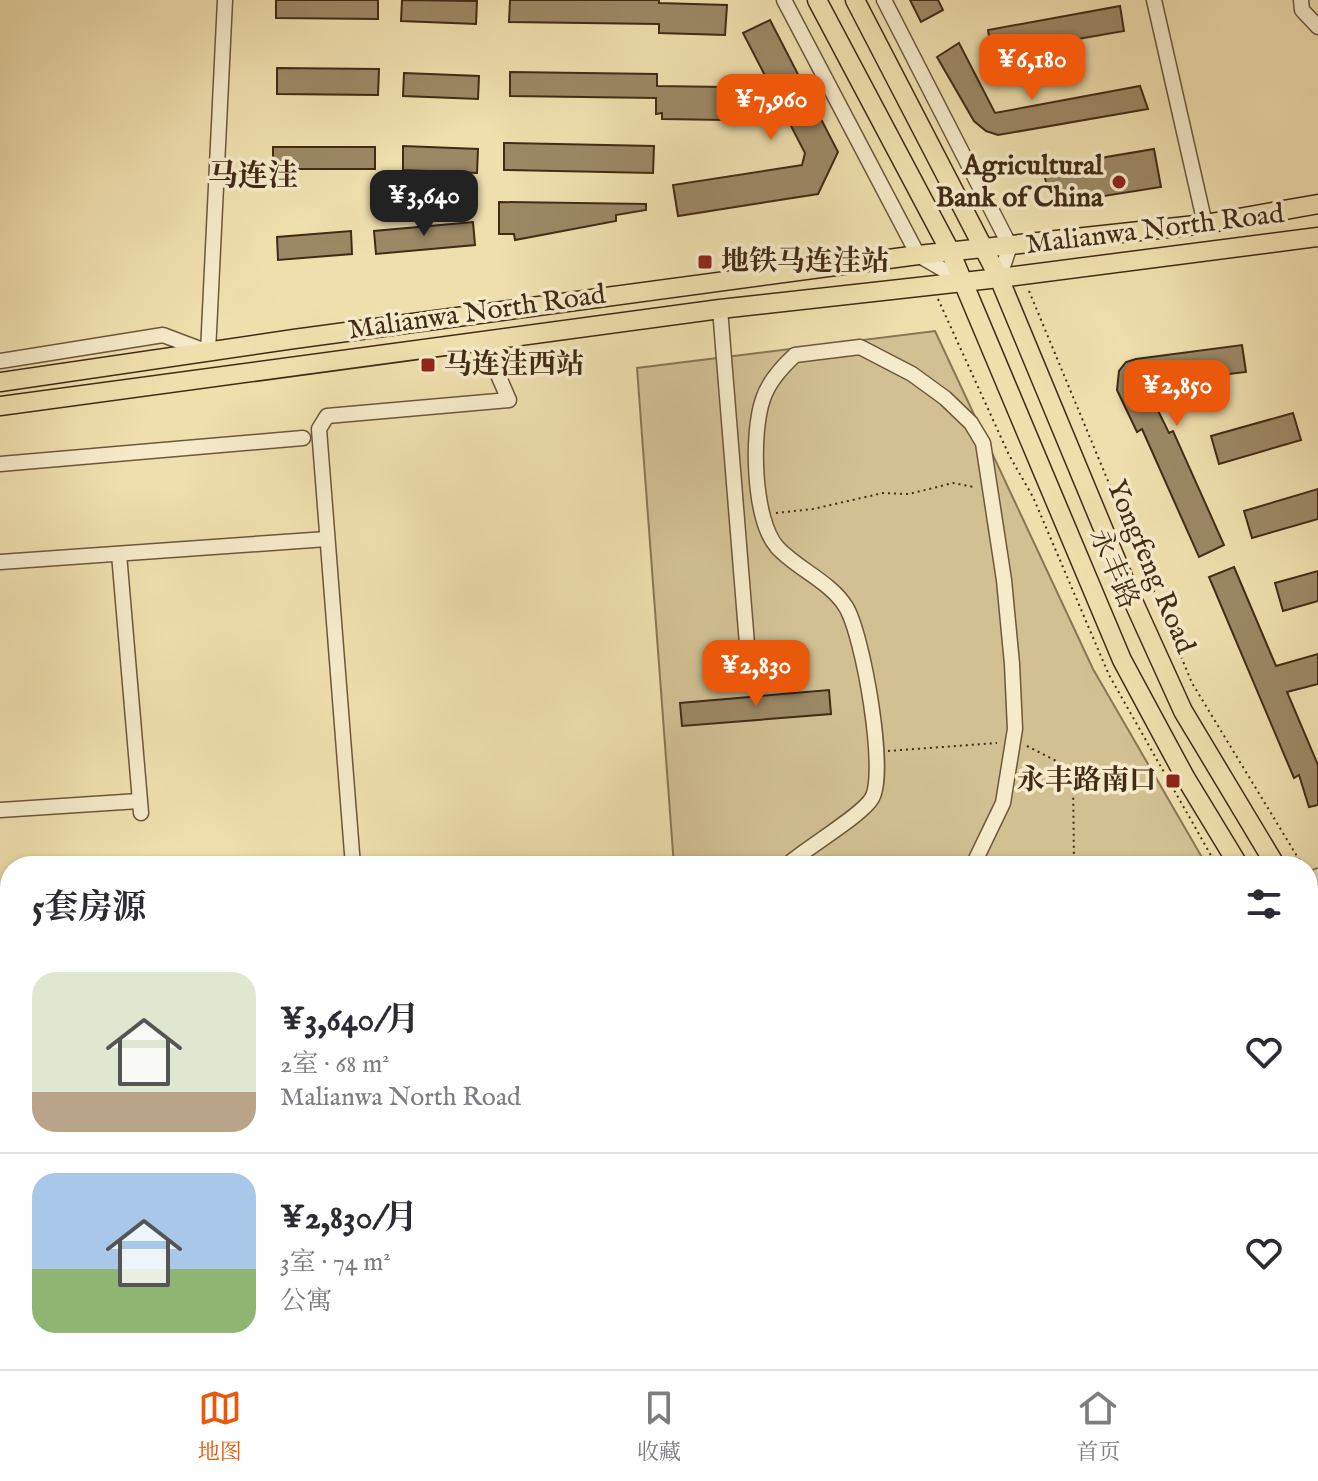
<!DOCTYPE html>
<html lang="zh">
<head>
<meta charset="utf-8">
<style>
  :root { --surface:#fff; --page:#f7f7f7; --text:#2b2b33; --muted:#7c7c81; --line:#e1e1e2; --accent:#ea580c }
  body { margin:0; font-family:"IM FELL English","Noto Serif SC",serif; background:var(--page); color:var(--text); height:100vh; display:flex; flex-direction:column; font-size:30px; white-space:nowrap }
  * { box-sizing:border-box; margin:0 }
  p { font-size:26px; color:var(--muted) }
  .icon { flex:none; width:44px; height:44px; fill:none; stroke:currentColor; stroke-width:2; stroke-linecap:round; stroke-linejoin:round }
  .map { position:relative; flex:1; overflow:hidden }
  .drawer { position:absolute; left:0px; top:856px; width:1318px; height:514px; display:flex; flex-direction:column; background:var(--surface); border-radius:32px 32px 0 0; box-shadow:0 2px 6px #0004 }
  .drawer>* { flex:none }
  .price { position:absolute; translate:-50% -68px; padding:0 18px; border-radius:16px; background:var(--accent); color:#fff; font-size:26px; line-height:52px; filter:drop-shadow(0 2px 4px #0008) }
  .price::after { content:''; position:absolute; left:50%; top:48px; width:24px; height:18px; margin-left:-12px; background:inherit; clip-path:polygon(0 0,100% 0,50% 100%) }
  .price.current { background:#222; color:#fff }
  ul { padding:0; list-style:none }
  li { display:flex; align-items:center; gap:24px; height:200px; padding:0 32px }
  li+li { border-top:2px solid var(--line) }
  li span { display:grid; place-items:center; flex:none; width:224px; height:160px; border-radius:24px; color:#555 }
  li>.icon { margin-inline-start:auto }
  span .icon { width:96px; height:96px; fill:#fffc; stroke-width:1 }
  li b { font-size:34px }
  h2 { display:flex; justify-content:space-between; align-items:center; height:96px; padding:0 32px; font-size:34px }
  .tab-bar { display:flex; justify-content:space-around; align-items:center; height:112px; border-top:2px solid var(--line); background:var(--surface); font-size:22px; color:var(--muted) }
  .tab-bar a { display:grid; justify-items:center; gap:4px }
  .tab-bar .current { color:var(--accent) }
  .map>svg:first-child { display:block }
  .green { fill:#d2c093; stroke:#8a7554; stroke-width:2 }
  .building { fill:#9c8865; stroke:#432a16; stroke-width:2 }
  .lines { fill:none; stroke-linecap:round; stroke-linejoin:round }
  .minor-casing { stroke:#6e573c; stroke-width:17 }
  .major-casing { stroke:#432a16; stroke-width:21 }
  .path { stroke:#432a16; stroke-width:2; stroke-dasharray:2 4; stroke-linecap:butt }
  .minor { stroke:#f5eaca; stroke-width:14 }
  .major { stroke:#efdfad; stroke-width:18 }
  .poi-dot { fill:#8f2418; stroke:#f5eaca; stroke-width:3 }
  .labels { text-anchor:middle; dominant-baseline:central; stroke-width:7; stroke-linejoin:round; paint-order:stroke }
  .poi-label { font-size:28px; font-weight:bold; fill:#432a16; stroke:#f5eaca; text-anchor:end }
  .street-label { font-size:28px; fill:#432a16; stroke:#f5eaca }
  .neighbourhood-label { font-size:30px; font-weight:bold; fill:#432a16; stroke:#f5eaca }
</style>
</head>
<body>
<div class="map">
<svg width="1318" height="1369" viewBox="0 0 1318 1369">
  <rect width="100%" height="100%" fill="#efdfad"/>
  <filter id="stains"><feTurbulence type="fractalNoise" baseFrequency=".0025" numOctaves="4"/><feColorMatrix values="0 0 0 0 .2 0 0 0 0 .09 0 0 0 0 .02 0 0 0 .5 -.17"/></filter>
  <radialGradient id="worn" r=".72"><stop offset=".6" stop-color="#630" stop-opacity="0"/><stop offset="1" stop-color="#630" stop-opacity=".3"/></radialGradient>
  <!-- green -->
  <g class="green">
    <polygon points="935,331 1093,669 1207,866 674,866 637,368"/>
    <polygon points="10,1190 10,1360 1075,1360 1075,1369 0,1369 0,1191"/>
  </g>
  <!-- building -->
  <g class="building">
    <polygon points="276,0 378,0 378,19 276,18"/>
    <polygon points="402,0 477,1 476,24 401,21"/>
    <polygon points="510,0 659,0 659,3 727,5 725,35 659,33 659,24 509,22"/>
    <polygon points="910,0 938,0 943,10 921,22"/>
    <polygon points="1120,6 1124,31 992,54 988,30"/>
    <polygon points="770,20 838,152 818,194 678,216 673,185 802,165 805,153 743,33"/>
    <polygon points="959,43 995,113 1140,86 1148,109 998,135 986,131 974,121 937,57"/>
    <polygon points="277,68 379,69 378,95 277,94"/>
    <polygon points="510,72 657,74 657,86 726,87 725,120 662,119 662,113 656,114 656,98 510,96"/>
    <polygon points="404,73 479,76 478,99 403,96"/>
    <polygon points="504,143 654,146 653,173 504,170"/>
    <polygon points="403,146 478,149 477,173 403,170"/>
    <rect x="273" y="147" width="102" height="22"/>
    <polygon points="1154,149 1161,187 1066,202 1048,190 1045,178 1053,166"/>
    <polygon points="499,202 646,204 646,210 616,215 616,221 515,240 514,234 499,234"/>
    <polygon points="473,222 475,245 376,254 374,231"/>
    <polygon points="351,231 352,254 278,260 277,237"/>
    <polygon points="1242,345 1246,372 1145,384 1169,433 1173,431 1224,545 1199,557 1142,429 1137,432 1117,390 1119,371 1126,362 1136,359"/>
    <polygon points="1293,413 1301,440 1219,464 1211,436"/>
    <polygon points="1318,489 1318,519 1252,538 1244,511"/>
    <polygon points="1234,567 1276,666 1318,654 1318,684 1287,692 1318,765 1318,805 1309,807 1299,775 1294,778 1209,577"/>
    <polygon points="1318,571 1318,601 1283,611 1275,583"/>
    <polygon points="829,690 831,714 682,726 680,703"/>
  </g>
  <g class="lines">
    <defs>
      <g id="minor">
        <polyline points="784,0 918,255 963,281"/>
        <polyline points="884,0 1010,246 999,278"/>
        <polyline points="1154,0 1205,224"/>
        <polyline points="1301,0 1302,10 1318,27"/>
        <polyline points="720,309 749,669"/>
        <polyline points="0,361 163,335 208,352 225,0"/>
        <polyline points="0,464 303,438"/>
        <polyline points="119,554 141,813"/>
        <polyline points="0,562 327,539"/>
        <polyline points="0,810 139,801"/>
        <polyline points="353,866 319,429 327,416 509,400 495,368 501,338"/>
        <path d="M786,866C804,849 863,815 872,798C887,772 863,635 846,607C831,582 797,569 777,547C753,519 751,433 763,399C768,383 782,367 795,355L860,347L912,374L945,398L971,423L983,443L1004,580L1012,664L1015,729L1003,803L976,859V866"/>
        <polyline points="1308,881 1318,876"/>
        <polyline points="1308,1041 1318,1036"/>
        <polyline points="0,1164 10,1163"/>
        <polyline points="831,1360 832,1369"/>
      </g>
      <g id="major">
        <polyline points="817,0 950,251 1122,660 1185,777 1239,866"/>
        <polyline points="855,0 999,278 1134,603 1183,711 1276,866"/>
        <polyline points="0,382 294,339 918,255 1205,224 1318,204"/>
        <polyline points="0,406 720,309 999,278 1318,237"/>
        <polyline points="1308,916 1318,932"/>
        <polyline points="1308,980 1318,997"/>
      </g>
    </defs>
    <!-- minor casing -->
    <use href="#minor" class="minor-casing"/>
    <!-- major casing -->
    <use href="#major" class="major-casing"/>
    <!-- path -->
    <g class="path">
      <polyline points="1029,291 1192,683 1303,866"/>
      <polyline points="938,299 1009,455 1033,497 1109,675 1217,866"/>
      <polyline points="776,513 813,509 883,493 909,494 953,483 974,487"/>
      <polyline points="1027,746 1062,764 1073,774 1074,866"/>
      <polyline points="888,751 997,743"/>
      <polyline points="674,1360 688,1369"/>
      <polyline points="987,1369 995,1360"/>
    </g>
    <!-- minor -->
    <use href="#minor" class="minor"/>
    <!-- major -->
    <use href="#major" class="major"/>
  </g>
  <!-- markers -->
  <g class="poi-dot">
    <circle cx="1119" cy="182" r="8"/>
    <rect x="697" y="254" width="16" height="16" rx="4"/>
    <rect x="420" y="357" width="16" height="16" rx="4"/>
    <rect x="1165" y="773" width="16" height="16" rx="4"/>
  </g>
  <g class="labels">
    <!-- poi labels -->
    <g class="poi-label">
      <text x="1103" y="166">Agricultural<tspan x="1103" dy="32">Bank of China</tspan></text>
      <text x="721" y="262" text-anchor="start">地铁马连洼站</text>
      <text x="444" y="365" text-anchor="start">马连洼西站</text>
      <text x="1157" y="781">永丰路南口</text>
    </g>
    <!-- street labels -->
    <g class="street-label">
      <text transform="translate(1155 230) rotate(-7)">Malianwa North Road</text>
      <text transform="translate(477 313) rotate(-8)">Malianwa North Road</text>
      <text transform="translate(1150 567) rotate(67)">Yongfeng Road</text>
      <text transform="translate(1113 569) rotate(67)">永丰路</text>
    </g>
    <!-- neighbourhood labels -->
    <g class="neighbourhood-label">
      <text x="253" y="177">马连洼</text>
    </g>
  </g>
  <rect width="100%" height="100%" filter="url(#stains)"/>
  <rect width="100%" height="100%" fill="url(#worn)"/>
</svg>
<b class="price" style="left:1032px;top:102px">¥6,180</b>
<b class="price" style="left:771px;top:142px">¥7,960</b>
<b class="price current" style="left:424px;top:238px">¥3,640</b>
<b class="price" style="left:1177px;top:428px">¥2,850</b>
<b class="price" style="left:756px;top:708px">¥2,830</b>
<section class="drawer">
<h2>5套房源<svg class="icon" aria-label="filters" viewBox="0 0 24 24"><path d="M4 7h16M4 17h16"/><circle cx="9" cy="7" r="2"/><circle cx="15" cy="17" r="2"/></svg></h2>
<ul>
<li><span style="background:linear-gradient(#dfe7d0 75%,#b9a48a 0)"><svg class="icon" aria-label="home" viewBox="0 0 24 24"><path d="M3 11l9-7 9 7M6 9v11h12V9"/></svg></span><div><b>¥3,640/月</b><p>2室 · 68 m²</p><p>Malianwa North Road</p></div><svg class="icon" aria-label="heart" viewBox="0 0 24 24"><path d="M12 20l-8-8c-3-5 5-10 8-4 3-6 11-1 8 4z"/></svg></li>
<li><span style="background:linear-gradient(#a9c7e8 60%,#8fb573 0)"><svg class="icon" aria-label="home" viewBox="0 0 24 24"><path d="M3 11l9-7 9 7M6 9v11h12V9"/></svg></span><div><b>¥2,830/月</b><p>3室 · 74 m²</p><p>公寓</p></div><svg class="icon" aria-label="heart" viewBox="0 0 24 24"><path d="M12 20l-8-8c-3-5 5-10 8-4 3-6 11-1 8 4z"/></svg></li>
</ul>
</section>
</div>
<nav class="tab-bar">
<a class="current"><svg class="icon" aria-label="map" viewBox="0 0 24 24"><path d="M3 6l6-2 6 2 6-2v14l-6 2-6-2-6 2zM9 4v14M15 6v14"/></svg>地图</a>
<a><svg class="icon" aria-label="saved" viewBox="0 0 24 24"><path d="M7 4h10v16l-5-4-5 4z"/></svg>收藏</a>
<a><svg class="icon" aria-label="home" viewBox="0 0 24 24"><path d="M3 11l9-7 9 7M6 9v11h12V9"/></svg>首页</a>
</nav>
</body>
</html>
